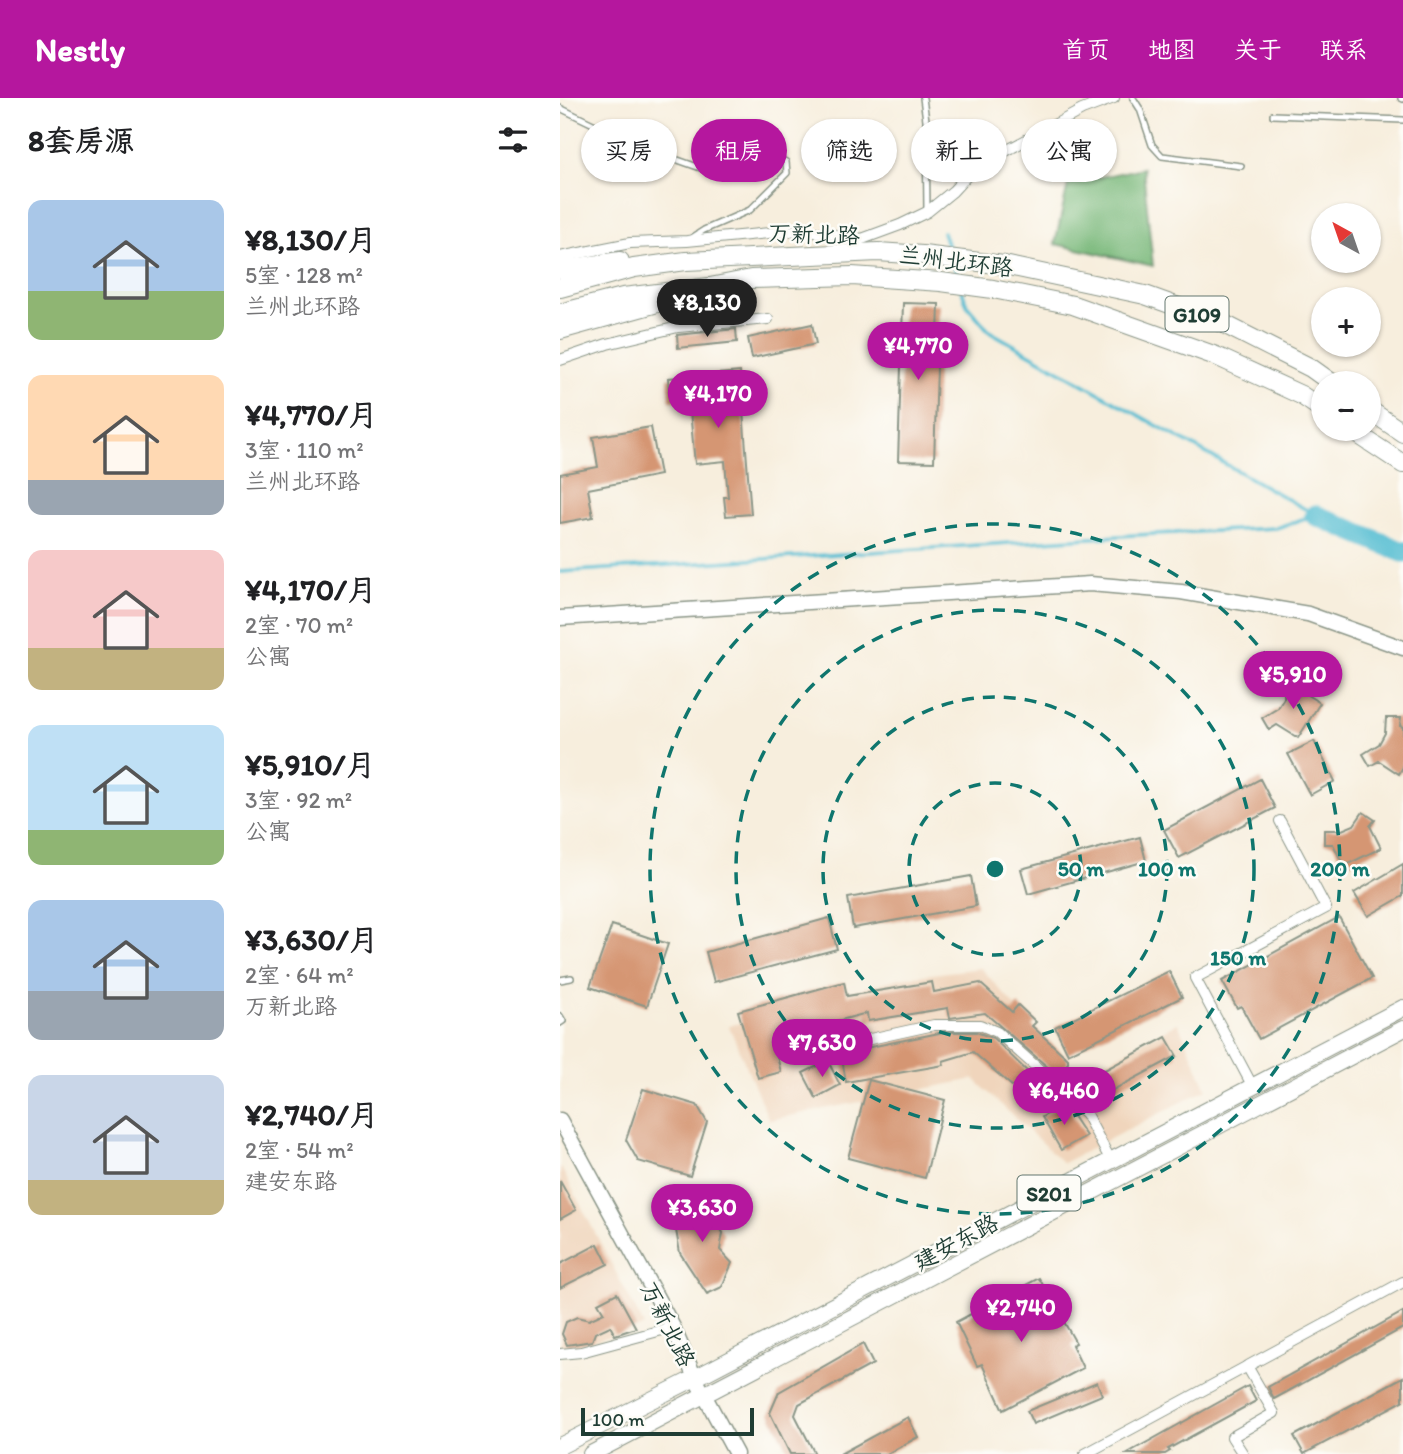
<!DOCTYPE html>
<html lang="zh">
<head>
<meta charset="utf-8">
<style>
  :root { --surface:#fff; --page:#f2f2f2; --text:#202124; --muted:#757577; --accent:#b5179e }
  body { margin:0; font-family:Itim,"LXGW WenKai TC",sans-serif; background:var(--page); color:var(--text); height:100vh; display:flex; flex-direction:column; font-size:26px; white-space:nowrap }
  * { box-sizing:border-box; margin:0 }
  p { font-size:23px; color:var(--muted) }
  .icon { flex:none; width:38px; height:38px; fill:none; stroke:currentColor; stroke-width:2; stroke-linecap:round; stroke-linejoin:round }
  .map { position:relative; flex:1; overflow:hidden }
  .sheet { display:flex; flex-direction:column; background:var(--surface); width:560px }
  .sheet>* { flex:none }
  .banner { position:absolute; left:21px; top:21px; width:665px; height:63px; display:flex; gap:14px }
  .needle { width:46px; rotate:320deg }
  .controls { position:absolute; left:751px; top:105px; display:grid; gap:14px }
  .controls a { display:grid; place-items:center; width:70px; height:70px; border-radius:50%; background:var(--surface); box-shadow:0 2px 5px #0004; font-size:35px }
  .scale { position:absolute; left:21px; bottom:18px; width:173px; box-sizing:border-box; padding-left:7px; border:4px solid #1f3d34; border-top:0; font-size:19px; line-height:24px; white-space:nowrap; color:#1f3d34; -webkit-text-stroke:5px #fdfcf7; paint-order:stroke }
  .price { position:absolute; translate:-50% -60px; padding:0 16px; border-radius:24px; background:var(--accent); color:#fff; font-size:23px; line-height:46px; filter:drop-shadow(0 2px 4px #0008) }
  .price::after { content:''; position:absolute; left:50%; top:42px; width:21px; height:16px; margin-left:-10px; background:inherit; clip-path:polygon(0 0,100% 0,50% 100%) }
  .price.active { background:#222; color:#fff }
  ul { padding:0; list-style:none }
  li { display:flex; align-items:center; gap:21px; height:175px; padding:0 28px }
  li span { display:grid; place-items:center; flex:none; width:196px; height:140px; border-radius:14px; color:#555 }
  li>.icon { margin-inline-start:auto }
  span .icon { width:84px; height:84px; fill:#fffc; stroke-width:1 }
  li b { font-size:30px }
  h2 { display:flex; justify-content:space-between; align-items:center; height:84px; padding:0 28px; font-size:30px }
  .pill { padding:0 24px; border-radius:32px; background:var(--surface); box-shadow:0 2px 5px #0004; font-size:24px; line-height:63px }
  .pill.active { background:var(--accent); color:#fff }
  header { display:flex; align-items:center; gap:42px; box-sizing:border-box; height:98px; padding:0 35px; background:var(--accent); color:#fff }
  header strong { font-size:33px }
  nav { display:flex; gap:38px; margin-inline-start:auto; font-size:24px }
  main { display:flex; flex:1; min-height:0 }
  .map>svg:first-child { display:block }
  .built { fill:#f0d5bc }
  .forest { fill:#78b879; stroke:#4c7a56; stroke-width:2 }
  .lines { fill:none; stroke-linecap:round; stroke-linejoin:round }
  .stream { stroke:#55bdd2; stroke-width:3.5 }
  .river { stroke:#55bdd2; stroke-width:21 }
  .building { fill:#d59673 }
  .lane-casing { stroke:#8b9688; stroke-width:8 }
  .street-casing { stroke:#8b9688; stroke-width:12 }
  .secondary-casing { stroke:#8b9688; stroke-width:17 }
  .primary-casing { stroke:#8b9688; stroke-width:18 }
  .highway-casing { stroke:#8b9688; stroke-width:20 }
  .lane { stroke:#fff; stroke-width:5 }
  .street { stroke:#fff; stroke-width:10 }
  .secondary { stroke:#fff; stroke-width:14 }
  .primary { stroke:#fff; stroke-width:16 }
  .highway { stroke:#fff; stroke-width:18 }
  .ring { fill:none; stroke:#0f766e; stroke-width:3.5; stroke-dasharray:12 9 }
  .labels { text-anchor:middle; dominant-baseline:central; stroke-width:5; stroke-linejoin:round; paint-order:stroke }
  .shield { fill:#fdfcf7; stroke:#62766e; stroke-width:2 }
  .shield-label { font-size:21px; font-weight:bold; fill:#1f3d34 }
  .street-label { font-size:23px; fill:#1f3d34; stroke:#fdfcf7 }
  .centre { fill:#0f766e; stroke:#fdfcf7; stroke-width:3.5 }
  .ring-label { font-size:21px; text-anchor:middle; font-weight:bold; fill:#0f766e; stroke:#fdfcf7; stroke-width:5; stroke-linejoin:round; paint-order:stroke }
</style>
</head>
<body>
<header>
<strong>Nestly</strong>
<nav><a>首页</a><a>地图</a><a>关于</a><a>联系</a></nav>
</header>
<main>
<section class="sheet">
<h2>8套房源<svg class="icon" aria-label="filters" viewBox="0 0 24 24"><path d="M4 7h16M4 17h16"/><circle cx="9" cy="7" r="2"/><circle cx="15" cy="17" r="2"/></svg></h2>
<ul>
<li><span style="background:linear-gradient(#a9c7e8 65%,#8fb573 0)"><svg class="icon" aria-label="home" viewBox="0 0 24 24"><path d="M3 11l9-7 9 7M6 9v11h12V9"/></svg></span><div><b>¥8,130/月</b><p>5室 · 128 m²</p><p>兰州北环路</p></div></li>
<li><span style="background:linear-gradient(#ffd9b3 75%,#9aa5b1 0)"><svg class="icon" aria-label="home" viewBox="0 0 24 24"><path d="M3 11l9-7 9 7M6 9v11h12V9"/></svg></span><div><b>¥4,770/月</b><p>3室 · 110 m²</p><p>兰州北环路</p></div></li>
<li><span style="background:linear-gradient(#f6c9c9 70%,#c2b280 0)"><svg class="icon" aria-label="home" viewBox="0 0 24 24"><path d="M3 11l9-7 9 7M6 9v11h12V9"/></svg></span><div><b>¥4,170/月</b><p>2室 · 70 m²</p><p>公寓</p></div></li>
<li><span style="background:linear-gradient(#bfe0f5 75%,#8fb573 0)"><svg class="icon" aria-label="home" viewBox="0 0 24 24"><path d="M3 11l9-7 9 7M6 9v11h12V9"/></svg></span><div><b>¥5,910/月</b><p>3室 · 92 m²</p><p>公寓</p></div></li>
<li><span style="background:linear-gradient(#a9c7e8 65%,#9aa5b1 0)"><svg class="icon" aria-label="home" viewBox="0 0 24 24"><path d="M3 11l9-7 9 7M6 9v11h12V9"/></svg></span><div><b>¥3,630/月</b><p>2室 · 64 m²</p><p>万新北路</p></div></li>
<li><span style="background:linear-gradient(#c9d6e8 75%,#c2b280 0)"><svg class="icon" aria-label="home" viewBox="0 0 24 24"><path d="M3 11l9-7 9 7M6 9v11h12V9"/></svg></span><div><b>¥2,740/月</b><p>2室 · 54 m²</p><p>建安东路</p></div></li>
</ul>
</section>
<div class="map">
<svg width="843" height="1356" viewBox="0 0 843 1356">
  <rect width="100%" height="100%" fill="#fdfcf7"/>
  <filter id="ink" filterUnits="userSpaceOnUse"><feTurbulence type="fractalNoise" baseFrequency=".0143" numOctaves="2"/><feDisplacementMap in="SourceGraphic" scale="14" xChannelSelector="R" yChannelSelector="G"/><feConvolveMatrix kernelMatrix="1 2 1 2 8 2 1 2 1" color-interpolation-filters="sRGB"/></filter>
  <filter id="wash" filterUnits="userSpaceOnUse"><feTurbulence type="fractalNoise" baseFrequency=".00686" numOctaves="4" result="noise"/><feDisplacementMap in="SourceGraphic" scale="28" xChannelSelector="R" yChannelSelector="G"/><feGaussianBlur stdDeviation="1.57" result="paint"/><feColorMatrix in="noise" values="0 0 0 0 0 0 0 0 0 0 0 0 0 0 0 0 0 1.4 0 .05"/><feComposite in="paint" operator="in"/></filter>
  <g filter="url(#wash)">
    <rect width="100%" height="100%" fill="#f7eedd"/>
    <!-- built -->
    <g class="built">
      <polygon points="421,870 517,979 618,925 647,991 503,1065 414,981 209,1022 169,928 340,880"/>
      <polygon points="0,1068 84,1228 0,1253"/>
    </g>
    <!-- forest -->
    <polygon class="forest" points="583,70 593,168 495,146 508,86"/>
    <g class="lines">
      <!-- stream -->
      <g class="stream">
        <polyline points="383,134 390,155"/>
        <polyline points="393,166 399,182"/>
        <polyline points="402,192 407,207 429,233 754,416"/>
        <polyline points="0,474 575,437 716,430 755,417"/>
      </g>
      <!-- river -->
      <polyline class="river" points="755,417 843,454"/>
    </g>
    <g id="blocks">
      <!-- building -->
      <g class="building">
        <polygon points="343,205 379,206 374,364 338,363"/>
        <polygon points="252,226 256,246 192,260 188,240"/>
        <polygon points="176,231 177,244 118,250 117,237"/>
        <polygon points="180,274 191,416 166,418 164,399 168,399 165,363 135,366 129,302 110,303 108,280"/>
        <polygon points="91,329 100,377 28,391 33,419 0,425 0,376 38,369 33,339"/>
        <polygon points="725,584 740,585 739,592 760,605 738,640 717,627 709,632 702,620 718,610 724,600"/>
        <polygon points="826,620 841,620 840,628 843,629 843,669 839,676 819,663 810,668 803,656 819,646 825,635"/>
        <polygon points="754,643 775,683 750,697 728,656"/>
        <polygon points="700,681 715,710 619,760 604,732"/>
        <polygon points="803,714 815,722 810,728 821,750 784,768 773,746 764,746 764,732 782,732 794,727"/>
        <polygon points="580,739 586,763 468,796 461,771"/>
        <polygon points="843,766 843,798 808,818 794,795"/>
        <polygon points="411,778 416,808 293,830 288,800"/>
        <polygon points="779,819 812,880 699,941 681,908 677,910 662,883"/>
        <polygon points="269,820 277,851 154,884 146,854"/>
        <polygon points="52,827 108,846 87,908 30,889"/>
        <polygon points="609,873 622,899 508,956 495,929"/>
        <polygon points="284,884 287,898 372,884 374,894 420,885 452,914 458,907 476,924 472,928 508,961 508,965 497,977 425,915 390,920 388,910 308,923 307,915 212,940 221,974 198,980 178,913"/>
        <polygon points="384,934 416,934 433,940 475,981 476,979 487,988 485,990 490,995 477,1010 413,954 383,963 384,967 286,984 281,955"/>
        <polygon points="606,939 617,958 536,1001 526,982"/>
        <polygon points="268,963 280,987 256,1000 243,975"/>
        <polygon points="309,982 385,1002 365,1080 288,1060"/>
        <polygon points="83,991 137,1007 147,1024 130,1078 78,1063 66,1042"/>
        <polygon points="505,1006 526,1038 501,1052 482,1019"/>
        <polygon points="0,1083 16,1112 0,1121"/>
        <polygon points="144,1101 163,1135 160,1152 172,1165 162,1189 147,1196 120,1155 112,1109"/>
        <polygon points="38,1146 48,1166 0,1190 0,1166"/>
        <polygon points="479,1180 516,1245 512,1247 523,1270 443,1312 422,1266 417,1268 396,1224"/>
        <polygon points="57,1195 76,1230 55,1237 50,1228 35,1235 32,1243 7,1247 2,1236 6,1224 17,1219 29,1222 44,1215 38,1205"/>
        <polygon points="843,1214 843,1230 714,1301 708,1289"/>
        <polygon points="303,1246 313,1266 239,1306 235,1317 255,1356 230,1356 210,1315 219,1294"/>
        <polygon points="843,1279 843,1303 744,1356 734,1338"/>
        <polygon points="537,1284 542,1297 473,1326 467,1313"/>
        <polygon points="688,1288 696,1303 608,1351 610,1353 605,1356 566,1356"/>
        <polygon points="348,1319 358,1339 327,1356 280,1356"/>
      </g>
    </g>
  </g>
  <g filter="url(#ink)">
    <use href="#blocks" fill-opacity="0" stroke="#8b9688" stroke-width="2"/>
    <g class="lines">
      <defs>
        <g id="lane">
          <polyline points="363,0 366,22 367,114"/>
          <polyline points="573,0 580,11 592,47 602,58 681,68"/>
          <polyline points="841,0 843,1"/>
          <polyline points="0,10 81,49 149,73 216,59 226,64 227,75 190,112 144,132 130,141"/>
          <polyline points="713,17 843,22"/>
          <polyline points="0,882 11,880"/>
          <polyline points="0,918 3,923 0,925"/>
        </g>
        <g id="street">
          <polyline points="0,159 70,145 127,143 240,132 302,141 340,127 367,114 393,93 414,70 522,12 554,0"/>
          <polyline points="0,262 47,246 118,229 208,221"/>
          <polyline points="237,957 374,927 420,927 437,934 502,992 526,1016 551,1063"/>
          <polyline points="693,989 635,880 766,810 720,723"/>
          <polyline points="0,1256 21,1254 113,1229"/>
          <polyline points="525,1356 843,1184"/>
          <polyline points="683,1356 672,1339 714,1315 687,1268"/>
        </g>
        <g id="secondary">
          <polyline points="0,520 530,486 621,494 748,516 843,550"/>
          <polyline points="0,1022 113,1229 135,1280 176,1356"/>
        </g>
        <g id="primary">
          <polyline points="0,1348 135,1280 843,910"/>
          <polyline points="31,1356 843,931"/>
        </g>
        <g id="highway">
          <polyline points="0,172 60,163"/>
          <polyline points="0,190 74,170 126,163 318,154 363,157 444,167 585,197 660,224 751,270 772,285"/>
          <polyline points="0,215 63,199 150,189 191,181 292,178 381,184 433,191 513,207 656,258 741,297 763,312"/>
          <polyline points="0,232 108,202"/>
          <polyline points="808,311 843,335"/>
          <polyline points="790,331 843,366"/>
        </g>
      </defs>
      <!-- lane casing -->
      <use href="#lane" class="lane-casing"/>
      <!-- street casing -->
      <use href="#street" class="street-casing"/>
      <!-- secondary casing -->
      <use href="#secondary" class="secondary-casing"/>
      <!-- primary casing -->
      <use href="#primary" class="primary-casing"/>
      <!-- highway casing -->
      <use href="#highway" class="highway-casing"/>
      <!-- lane -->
      <use href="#lane" class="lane"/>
      <!-- street -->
      <use href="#street" class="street"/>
      <!-- secondary -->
      <use href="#secondary" class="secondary"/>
      <!-- primary -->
      <use href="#primary" class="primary"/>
      <!-- highway -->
      <use href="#highway" class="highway"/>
    </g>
  </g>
  <!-- distance rings -->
  <g class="ring">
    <circle cx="435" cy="771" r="86"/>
    <circle cx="435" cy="771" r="172"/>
    <circle cx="435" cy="771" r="259"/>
    <circle cx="435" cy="771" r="345"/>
  </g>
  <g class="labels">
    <!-- shield labels -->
    <g class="shield">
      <rect x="605.5" y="198.5" width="63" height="35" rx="5"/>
      <rect x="457.5" y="1077.5" width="63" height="35" rx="5"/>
    </g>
    <g class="shield-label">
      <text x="637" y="216">G109</text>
      <text x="489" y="1095">S201</text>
    </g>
    <!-- street labels -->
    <g class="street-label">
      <text transform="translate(254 136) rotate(2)">万新北路</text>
      <text transform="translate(396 163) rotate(7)">兰州北环路</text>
      <text transform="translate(396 1144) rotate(-28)">建安东路</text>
      <text transform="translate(108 1226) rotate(63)">万新北路</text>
    </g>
  </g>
  <circle cx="435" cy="771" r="10" class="centre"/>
  <g class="ring-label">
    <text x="521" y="778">50 m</text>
    <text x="607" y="778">100 m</text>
    <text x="780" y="778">200 m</text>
    <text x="678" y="867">150 m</text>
  </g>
</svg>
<div class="controls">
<a><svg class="needle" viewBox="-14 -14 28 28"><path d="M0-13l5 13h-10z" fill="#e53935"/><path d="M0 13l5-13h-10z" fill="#757577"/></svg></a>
<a>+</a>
<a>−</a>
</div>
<div class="scale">100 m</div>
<b class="price active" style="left:147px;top:241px">¥8,130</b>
<b class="price" style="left:358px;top:284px">¥4,770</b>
<b class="price" style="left:158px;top:332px">¥4,170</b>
<b class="price" style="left:733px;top:613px">¥5,910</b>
<b class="price" style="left:262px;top:981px">¥7,630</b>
<b class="price" style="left:504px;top:1029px">¥6,460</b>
<b class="price" style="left:142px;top:1146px">¥3,630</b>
<b class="price" style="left:461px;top:1246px">¥2,740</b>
<div class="banner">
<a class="pill">买房</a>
<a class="pill active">租房</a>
<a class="pill">筛选</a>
<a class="pill">新上</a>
<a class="pill">公寓</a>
</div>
</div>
</main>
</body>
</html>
